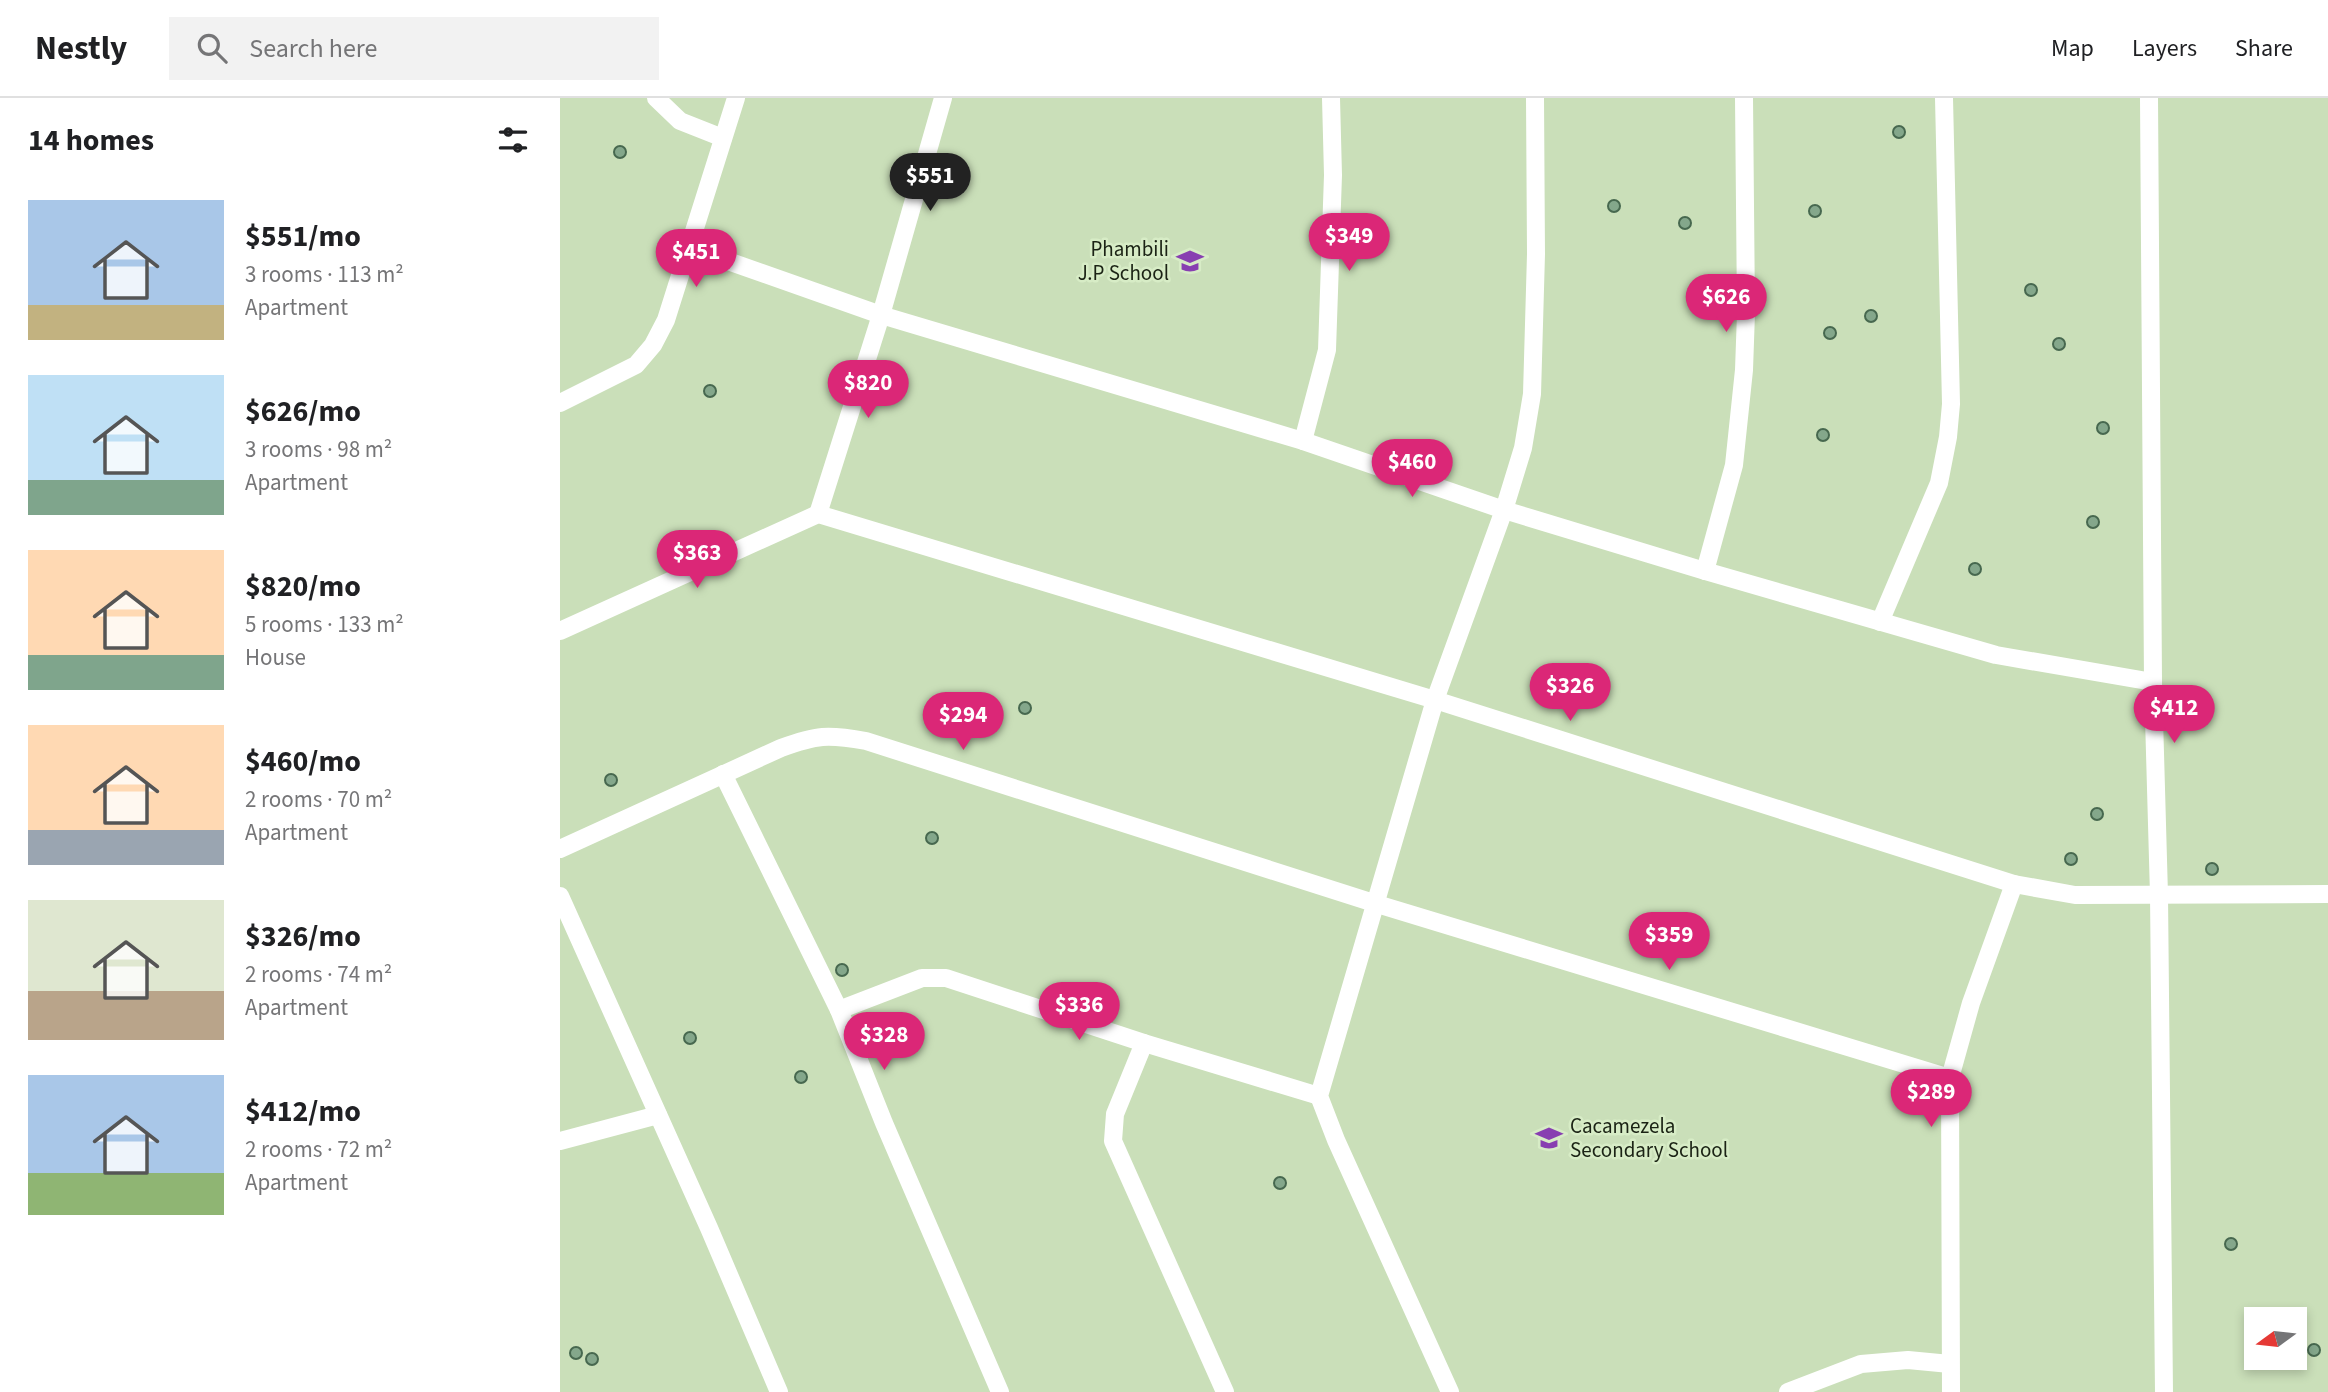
<!DOCTYPE html>
<html lang="en">
<head>
<meta charset="utf-8">
<style>
  :root { --surface:#fff; --page:#f2f2f2; --text:#202124; --muted:#757577; --line:#e0e0e0; --accent:#db2777 }
  body { margin:0; font-family:"Source Sans 3",sans-serif; background:var(--page); color:var(--text); height:100vh; display:flex; flex-direction:column; font-size:26px; white-space:nowrap }
  * { box-sizing:border-box; margin:0 }
  p { font-size:23px; color:var(--muted) }
  .icon { flex:none; width:38px; height:38px; fill:none; stroke:currentColor; stroke-width:2; stroke-linecap:round; stroke-linejoin:round }
  .map { position:relative; flex:1; overflow:hidden }
  .details { display:flex; flex-direction:column; background:var(--surface); width:560px }
  .details>* { flex:none }
  .needle { width:46px; rotate:255deg }
  .buttons { position:absolute; left:1684px; top:1209px; display:grid; gap:14px }
  .buttons a { display:grid; place-items:center; width:63px; height:63px; border-radius:0px; background:var(--surface); box-shadow:0 4px 10px #0003; font-size:35px }
  .price { position:absolute; translate:-50% -60px; padding:0 16px; border-radius:24px; background:var(--accent); color:#fff; font-size:23px; line-height:46px; filter:drop-shadow(0 2px 4px #0008) }
  .price::after { content:''; position:absolute; left:50%; top:42px; width:21px; height:16px; margin-left:-10px; background:inherit; clip-path:polygon(0 0,100% 0,50% 100%) }
  .price.active { background:#222; color:#fff }
  ul { padding:0; list-style:none }
  li { display:flex; align-items:center; gap:21px; height:175px; padding:0 28px }
  li span { display:grid; place-items:center; flex:none; width:196px; height:140px; border-radius:0px; color:#555 }
  li>.icon { margin-inline-start:auto }
  span .icon { width:84px; height:84px; fill:#fffc; stroke-width:1 }
  li b { font-size:30px }
  h2 { display:flex; justify-content:space-between; align-items:center; height:84px; padding:0 28px; font-size:30px }
  header { display:flex; align-items:center; gap:42px; box-sizing:border-box; height:98px; padding:0 35px; background:var(--surface); border-bottom:2px solid var(--line) }
  header strong { font-size:33px }
  nav { display:flex; gap:38px; margin-inline-start:auto; font-size:24px }
  .search { width:490px; height:63px; background:var(--page); display:flex; align-items:center; gap:18px; box-sizing:border-box; padding:0 24px; border-radius:0px; color:var(--muted); font-size:26px }
  main { display:flex; flex:1; min-height:0 }
  .map>svg:first-child { display:block }
  .building { fill:#84a78b; stroke:#47684f; stroke-width:2 }
  .lines { fill:none; stroke-linecap:round; stroke-linejoin:round }
  .minor { stroke:#fff; stroke-width:18 }
  .labels { text-anchor:middle; dominant-baseline:central; stroke-width:5; stroke-linejoin:round; paint-order:stroke }
  .poi-label { font-size:21px; fill:#1b2315; stroke:#d7ecc6; text-anchor:end }
</style>
</head>
<body>
<header>
<strong>Nestly</strong>
<div class="search"><svg class="icon" aria-label="search" viewBox="0 0 24 24"><circle cx="10" cy="10" r="6"/><path d="M15 15l6 6"/></svg>Search here</div>
<nav><a>Map</a><a>Layers</a><a>Share</a></nav>
</header>
<main>
<section class="details">
<h2>14 homes<svg class="icon" aria-label="filters" viewBox="0 0 24 24"><path d="M4 7h16M4 17h16"/><circle cx="9" cy="7" r="2"/><circle cx="15" cy="17" r="2"/></svg></h2>
<ul>
<li><span style="background:linear-gradient(#a9c7e8 75%,#c2b280 0)"><svg class="icon" aria-label="home" viewBox="0 0 24 24"><path d="M3 11l9-7 9 7M6 9v11h12V9"/></svg></span><div><b>$551/mo</b><p>3 rooms · 113 m²</p><p>Apartment</p></div></li>
<li><span style="background:linear-gradient(#bfe0f5 75%,#7fa58c 0)"><svg class="icon" aria-label="home" viewBox="0 0 24 24"><path d="M3 11l9-7 9 7M6 9v11h12V9"/></svg></span><div><b>$626/mo</b><p>3 rooms · 98 m²</p><p>Apartment</p></div></li>
<li><span style="background:linear-gradient(#ffd9b3 75%,#7fa58c 0)"><svg class="icon" aria-label="home" viewBox="0 0 24 24"><path d="M3 11l9-7 9 7M6 9v11h12V9"/></svg></span><div><b>$820/mo</b><p>5 rooms · 133 m²</p><p>House</p></div></li>
<li><span style="background:linear-gradient(#ffd9b3 75%,#9aa5b1 0)"><svg class="icon" aria-label="home" viewBox="0 0 24 24"><path d="M3 11l9-7 9 7M6 9v11h12V9"/></svg></span><div><b>$460/mo</b><p>2 rooms · 70 m²</p><p>Apartment</p></div></li>
<li><span style="background:linear-gradient(#dfe7d0 65%,#b9a48a 0)"><svg class="icon" aria-label="home" viewBox="0 0 24 24"><path d="M3 11l9-7 9 7M6 9v11h12V9"/></svg></span><div><b>$326/mo</b><p>2 rooms · 74 m²</p><p>Apartment</p></div></li>
<li><span style="background:linear-gradient(#a9c7e8 70%,#8fb573 0)"><svg class="icon" aria-label="home" viewBox="0 0 24 24"><path d="M3 11l9-7 9 7M6 9v11h12V9"/></svg></span><div><b>$412/mo</b><p>2 rooms · 72 m²</p><p>Apartment</p></div></li>
</ul>
</section>
<div class="map">
<svg width="1768" height="1294" viewBox="0 0 1768 1294">
  <rect width="100%" height="100%" fill="#cadfb9"/>
  <!-- building -->
  <g class="building">
    <circle cx="1339" cy="34" r="6"/>
    <circle cx="60" cy="54" r="6"/>
    <circle cx="1054" cy="108" r="6"/>
    <circle cx="1255" cy="113" r="6"/>
    <circle cx="1125" cy="125" r="6"/>
    <circle cx="1471" cy="192" r="6"/>
    <circle cx="1311" cy="218" r="6"/>
    <circle cx="1270" cy="235" r="6"/>
    <circle cx="1499" cy="246" r="6"/>
    <circle cx="150" cy="293" r="6"/>
    <circle cx="1543" cy="330" r="6"/>
    <circle cx="1263" cy="337" r="6"/>
    <circle cx="1533" cy="424" r="6"/>
    <circle cx="1415" cy="471" r="6"/>
    <circle cx="465" cy="610" r="6"/>
    <circle cx="391" cy="611" r="6"/>
    <circle cx="51" cy="682" r="6"/>
    <circle cx="1537" cy="716" r="6"/>
    <circle cx="372" cy="740" r="6"/>
    <circle cx="1511" cy="761" r="6"/>
    <circle cx="1652" cy="771" r="6"/>
    <circle cx="282" cy="872" r="6"/>
    <circle cx="130" cy="940" r="6"/>
    <circle cx="241" cy="979" r="6"/>
    <circle cx="720" cy="1085" r="6"/>
    <circle cx="1671" cy="1146" r="6"/>
    <circle cx="1754" cy="1252" r="6"/>
    <circle cx="16" cy="1255" r="6"/>
    <circle cx="32" cy="1261" r="6"/>
  </g>
  <g class="lines">
    <!-- minor -->
    <g class="minor">
      <polyline points="96,0 120,23 163,40"/>
      <polyline points="1589,0 1593,584 1599,797 1604,1294"/>
      <polyline points="128,149 321,217 743,343 944,412 1145,473 1436,557 1593,584"/>
      <polyline points="0,305 76,267 93,247 106,222 176,0"/>
      <polyline points="743,343 767,252 773,77 771,0"/>
      <polyline points="258,416 321,217 383,0"/>
      <polyline points="1145,473 1174,367 1184,272 1186,215 1184,0"/>
      <polyline points="1320,524 1379,385 1388,339 1391,306 1384,0"/>
      <polyline points="0,533 258,416 875,602 1454,786 1515,797 1768,796"/>
      <polyline points="163,676 279,912 324,1025 440,1294"/>
      <path d="M0,751L221,650C257,637 267,636 306,643L817,806L1390,980"/>
      <polyline points="0,798 149,1130 219,1294"/>
      <polyline points="279,912 362,880 386,880 584,945 759,998"/>
      <polyline points="584,945 555,1016 553,1043 665,1294"/>
      <polyline points="0,1043 98,1017"/>
      <polyline points="890,1294 776,1042 759,998 875,602 944,412 963,350 972,296 976,156 975,0"/>
      <polyline points="1228,1294 1301,1266 1348,1262 1390,1266"/>
      <polyline points="1391,1294 1390,980 1411,905 1454,786"/>
    </g>
  </g>
  <!-- icons -->
  <defs>
    <symbol id="school-bare" viewBox="-9 -9 18 18"><path d="M0-5L7-2L0 1L-7-2ZM-4 1L0 2.5L4 1V4Q0 6-4 4Z" fill="#883fb1" stroke="#d7ecc6" stroke-width="2.5" paint-order="stroke"/></symbol>
  </defs>
  <g fill-rule="evenodd">
    <use href="#school-bare" x="611" y="144" width="38" height="38"/>
    <use href="#school-bare" x="970" y="1021" width="38" height="38"/>
  </g>
  <g class="labels">
    <!-- poi labels -->
    <g class="poi-label">
      <text x="609" y="151">Phambili<tspan x="609" dy="24">J.P School</tspan></text>
      <text x="1010" y="1028" text-anchor="start">Cacamezela<tspan x="1010" dy="24">Secondary School</tspan></text>
    </g>
  </g>
</svg>
<div class="buttons">
<a><svg class="needle" viewBox="-14 -14 28 28"><path d="M0-13l5 13h-10z" fill="#e53935"/><path d="M0 13l5-13h-10z" fill="#757577"/></svg></a>
</div>
<b class="price active" style="left:370px;top:115px">$551</b>
<b class="price" style="left:789px;top:175px">$349</b>
<b class="price" style="left:136px;top:191px">$451</b>
<b class="price" style="left:1166px;top:236px">$626</b>
<b class="price" style="left:308px;top:322px">$820</b>
<b class="price" style="left:852px;top:401px">$460</b>
<b class="price" style="left:137px;top:492px">$363</b>
<b class="price" style="left:1010px;top:625px">$326</b>
<b class="price" style="left:1614px;top:647px">$412</b>
<b class="price" style="left:403px;top:654px">$294</b>
<b class="price" style="left:1109px;top:874px">$359</b>
<b class="price" style="left:519px;top:944px">$336</b>
<b class="price" style="left:324px;top:974px">$328</b>
<b class="price" style="left:1371px;top:1031px">$289</b>
</div>
</main>
</body>
</html>
